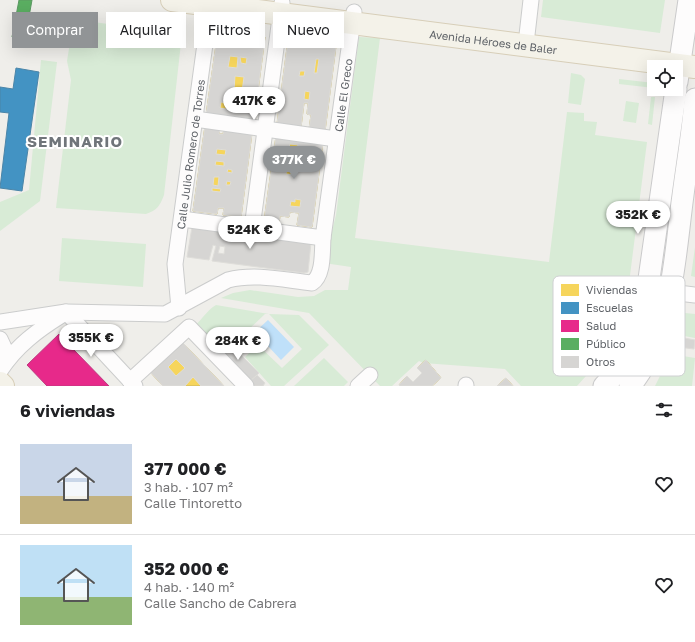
<!DOCTYPE html>
<html lang="es">
<head>
<meta charset="utf-8">
<style>
  :root { --surface:#fff; --page:#f6f6f6; --text:#202124; --muted:#757577; --line:#e0e0e0; --accent:#919496 }
  body { margin:0; font-family:"Golos Text",sans-serif; background:var(--page); color:var(--text); height:100vh; display:flex; flex-direction:column; font-size:15px; white-space:nowrap }
  * { box-sizing:border-box; margin:0 }
  p { font-size:13px; color:var(--muted) }
  .icon { flex:none; width:22px; height:22px; fill:none; stroke:currentColor; stroke-width:2; stroke-linecap:round; stroke-linejoin:round }
  .map { position:relative; height:386px; overflow:hidden }
  .panel { display:flex; flex-direction:column; background:var(--surface); flex:1 }
  .panel>* { flex:none }
  .guide { position:absolute; left:12px; top:12px; width:400px; height:36px; display:flex; gap:8px }
  .buttons { position:absolute; left:647px; top:60px; display:grid; gap:8px }
  .buttons a { display:grid; place-items:center; width:36px; height:36px; border-radius:0px; background:var(--surface); box-shadow:0 4px 16px #0002; font-size:20px }
  .price { position:absolute; translate:-50% -34px; padding:0 9px; border-radius:14px; background:#fff; color:#222; font-size:13px; line-height:26px; filter:drop-shadow(0 1px 2px #0008) }
  .price::after { content:''; position:absolute; left:50%; top:24px; width:12px; height:9px; margin-left:-6px; background:inherit; clip-path:polygon(0 0,100% 0,50% 100%) }
  .price.on { background:var(--accent); color:#fff }
  ul { padding:0; list-style:none }
  li { display:flex; align-items:center; gap:12px; height:100px; padding:0 20px }
  li+li { border-top:1px solid var(--line) }
  li span { display:grid; place-items:center; flex:none; width:112px; height:80px; border-radius:0px; color:#555 }
  li>.icon { margin-inline-start:auto }
  span .icon { width:48px; height:48px; fill:#fffc; stroke-width:1 }
  li b { font-size:17px }
  h2 { display:flex; justify-content:space-between; align-items:center; height:48px; padding:0 20px; font-size:17px }
  .pill { padding:0 14px; border-radius:0px; background:var(--surface); box-shadow:0 4px 16px #0002; font-size:14px; line-height:36px }
  .pill.on { background:var(--accent); color:#fff }
  .map>svg:first-child { display:block }
  .green { fill:#d8ebd6 }
  .water { fill:#bfe0f9 }
  .homes { fill:#f6d55c; stroke:#c9b360 }
  .schools { fill:#4393c3; stroke:#4b85a8 }
  .health { fill:#e7298a; stroke:#be3a80 }
  .public { fill:#5aae61; stroke:#5c9863 }
  .building { fill:#d6d5d3; stroke:#deddd9; fill-rule:evenodd }
  .lines { fill:none; stroke-linecap:round; stroke-linejoin:round }
  .street-casing { stroke:#cbcccc; stroke-width:17 }
  .secondary-casing { stroke:#cacacb; stroke-width:23 }
  .primary-casing { stroke:#d7ceb8; stroke-width:24 }
  .street { stroke:#fdfcfc; stroke-width:15 }
  .secondary { stroke:#fdfcfc; stroke-width:21 }
  .primary { stroke:#f4f2e9; stroke-width:22 }
  .labels { text-anchor:middle; dominant-baseline:central; stroke-width:4; stroke-linejoin:round; paint-order:stroke }
  .street-label { font-size:11px; fill:#5f6368; stroke:#fff }
  .district-label { font-size:15px; font-weight:bold; letter-spacing:1px; fill:#70757a; stroke:#fff }
  .key { fill:#fff; stroke:#cfd0d2; stroke-width:1 }
  .key-label { font-size:11px; fill:#5f6368 }
</style>
</head>
<body>
<div class="map">
<svg width="695" height="386" viewBox="0 0 695 386">
  <rect width="100%" height="100%" fill="#efeeea"/>
  <!-- green -->
  <g class="green">
    <polygon points="543,0 665,0 660,33 541,17"/>
    <path d="M86,21L182,34L164,195C160,206 157,210 146,214L56,208L71,80L67,61L72,30L86,33Z"/>
    <path d="M359,37L380,38L355,238L549,262L567,112L584,113V121L597,122L595,135L647,142L627,299C617,340 605,356 577,386H521L505,369L423,363L419,361L392,386H380L309,313L221,298L233,293L250,290L298,297L314,296L325,290H348L351,267L324,263L336,215Z"/>
    <polygon points="41,60 57,62 40,201 0,231 0,202 29,190"/>
    <polygon points="571,73 581,75 585,79 581,105 568,103"/>
    <polygon points="619,79 654,83 654,88 619,84"/>
    <polygon points="651,97 655,97 652,125 648,124"/>
    <polygon points="626,101 639,103 636,123 623,121"/>
    <polygon points="62,238 146,244 143,287 59,281"/>
    <polygon points="695,247 695,277 691,276"/>
    <path d="M216,305L269,314L299,315L329,345L284,386H271L245,357L258,345L282,368L302,349L269,314H265L247,331L255,341L242,354L229,340L224,344L220,340L216,345L195,325C203,319 206,311 216,305Z"/>
    <polygon points="685,313 695,314 695,338 679,335"/>
    <polygon points="671,354 695,358 692,386 655,386"/>
    <polygon points="324,358 348,382 344,386 294,386"/>
  </g>
  <!-- water -->
  <polygon class="water" points="268,320 294,347 281,360 255,332"/>
  <!-- homes -->
  <g class="homes">
    <polygon points="218,31 265,37 254,121 206,115"/>
    <polygon points="288,40 336,46 325,131 309,129 311,115 307,114 308,103 304,103 301,127 277,124"/>
    <polygon points="205,126 220,129 219,134 223,134 224,129 252,133 241,217 223,215 224,208 218,208 217,214 193,211"/>
    <polygon points="276,136 323,142 312,227 297,225 299,213 290,212 289,217 280,216 279,223 264,221"/>
    <polygon points="183,343 224,386 163,386 151,373"/>
    <polygon points="426,360 441,378 432,386 400,386 399,385 407,376 413,382 422,373 417,368"/>
    <polygon points="506,378 513,386 497,386"/>
  </g>
  <!-- schools -->
  <polygon class="schools" points="16,68 39,72 22,191 0,188 9,113 0,112 0,87 13,89"/>
  <!-- health -->
  <polygon class="health" points="59,334 75,351 109,386 47,386 27,365"/>
  <!-- public -->
  <polygon class="public" points="19,0 32,0 25,39 12,37"/>
  <!-- building -->
  <g class="building">
    <path d="M218,31L265,37L254,121L206,115ZM230,56L238,57L237,68L228,67ZM240,57L247,58L246,64L241,63ZM235,76L244,77L241,99H238L239,91L234,90ZM221,102L227,103L226,109L220,108Z"/>
    <path d="M288,40L336,46L325,131L309,129L311,115L307,114L308,103H304L301,127L277,124ZM316,59H319L317,73H314ZM300,71H305L304,76H299ZM305,91L310,92L309,100L304,99Z"/>
    <path d="M205,126L220,129L219,134H223L224,129L252,133L241,217L223,215L224,208H218L217,214L193,211ZM217,149L226,150L225,155L216,154ZM216,161L224,162V166L215,165ZM228,169L232,170V173L227,172ZM214,177H219L218,186L213,185ZM227,181L231,182L230,185H226ZM212,188L221,189L220,192L212,191Z"/>
    <path d="M276,136L323,142L312,227L297,225L299,213L290,212L289,217L280,216L279,223L264,221ZM290,144L298,145L297,148L289,147ZM288,161L296,162L294,175L286,174ZM299,162L304,163V169H298ZM295,199L301,200L300,207L290,206L291,201L295,202Z"/>
    <path d="M192,227L311,243L308,272L304,273L212,261L216,246L213,245L209,260L187,257ZM220,246L225,247L224,254L218,253Z"/>
    <polygon points="679,337 695,340 694,349 678,347"/>
    <polygon points="220,340 224,344 227,341 259,373 249,383 216,345"/>
    <path d="M183,343L224,386H201L193,377L185,386H163L151,373ZM176,359L185,368L176,376L168,367Z"/>
    <polygon points="426,360 441,378 432,386 400,386 399,385 407,376 413,382 422,373 417,368"/>
    <polygon points="257,375 265,383 263,386 255,386 250,381"/>
    <polygon points="506,378 513,386 497,386"/>
  </g>
  <g class="lines">
    <defs>
      <g id="street">
        <polyline points="527,35 531,0"/>
        <polyline points="195,119 336,139"/>
        <polyline points="182,219 323,238"/>
        <polyline points="252,228 282,3"/>
        <polyline points="670,292 695,295"/>
        <path id="s1" d="M179,308L175,264L211,0"/>
        <polyline points="66,312 135,386"/>
        <path id="s2" d="M0,322L66,312L165,314L228,280C255,273 284,280 312,283C324,275 322,252 323,238L354,12"/>
        <polyline points="0,339 6,352 6,362"/>
        <path d="M0,371C16,346 38,330 62,315"/>
        <polyline points="130,381 189,327 246,386"/>
        <polyline points="358,386 370,375"/>
        <polyline points="466,386 466,385"/>
      </g>
      <g id="secondary">
        <polyline points="677,82 689,0"/>
        <path d="M604,386C624,367 635,339 644,314L676,89"/>
        <path d="M630,386C673,333 674,261 683,195C687,163 693,131 695,99"/>
      </g>
      <g id="primary">
        <path id="s3" d="M172,0L695,67"/>
        <polyline points="0,383 3,386"/>
      </g>
    </defs>
    <!-- street casing -->
    <use href="#street" class="street-casing"/>
    <!-- secondary casing -->
    <use href="#secondary" class="secondary-casing"/>
    <!-- primary casing -->
    <use href="#primary" class="primary-casing"/>
    <!-- street -->
    <use href="#street" class="street"/>
    <!-- secondary -->
    <use href="#secondary" class="secondary"/>
    <!-- primary -->
    <use href="#primary" class="primary"/>
  </g>
  <g class="labels">
    <!-- street labels -->
    <g class="street-label">
      <text stroke="none"><textPath href="#s3" startOffset="324">Avenida Héroes de Baler</textPath></text>
      <text stroke="none"><textPath href="#s2" startOffset="514">Calle El Greco</textPath></text>
      <text stroke="none"><textPath href="#s1" startOffset="155">Calle Julio Romero de Torres</textPath></text>
    </g>
    <!-- district labels -->
    <g class="district-label">
      <text x="75" y="141">SEMINARIO</text>
    </g>
  </g>
  <!-- legend -->
  <rect x="553" y="276" width="132" height="100" rx="6" class="key"/>
  <rect x="561" y="284" width="18" height="12" fill="#f6d55c"/>
  <rect x="561" y="302" width="18" height="12" fill="#4393c3"/>
  <rect x="561" y="320" width="18" height="12" fill="#e7298a"/>
  <rect x="561" y="338" width="18" height="12" fill="#5aae61"/>
  <rect x="561" y="356" width="18" height="12" fill="#d6d5d3"/>
  <g class="key-label">
    <text x="586" y="294">Viviendas</text>
    <text x="586" y="312">Escuelas</text>
    <text x="586" y="330">Salud</text>
    <text x="586" y="348">Público</text>
    <text x="586" y="366">Otros</text>
  </g>
</svg>
<div class="buttons">
<a><svg class="icon" aria-label="locate" viewBox="0 0 24 24"><circle cx="12" cy="12" r="6"/><path d="M12 2v4M12 18v4M2 12h4M18 12h4"/></svg></a>
</div>
<b class="price" style="left:254px;top:121px">417K €</b>
<b class="price on" style="left:294px;top:180px">377K €</b>
<b class="price" style="left:638px;top:235px">352K €</b>
<b class="price" style="left:250px;top:250px">524K €</b>
<b class="price" style="left:91px;top:358px">355K €</b>
<b class="price" style="left:238px;top:361px">284K €</b>
<div class="guide">
<a class="pill on">Comprar</a>
<a class="pill">Alquilar</a>
<a class="pill">Filtros</a>
<a class="pill">Nuevo</a>
</div>
</div>
<section class="panel">
<h2>6 viviendas<svg class="icon" aria-label="filters" viewBox="0 0 24 24"><path d="M4 7h16M4 17h16"/><circle cx="9" cy="7" r="2"/><circle cx="15" cy="17" r="2"/></svg></h2>
<ul>
<li><span style="background:linear-gradient(#c9d6e8 65%,#c2b280 0)"><svg class="icon" aria-label="home" viewBox="0 0 24 24"><path d="M3 11l9-7 9 7M6 9v11h12V9"/></svg></span><div><b>377 000 €</b><p>3 hab. · 107 m²</p><p>Calle Tintoretto</p></div><svg class="icon" aria-label="heart" viewBox="0 0 24 24"><path d="M12 20l-8-8c-3-5 5-10 8-4 3-6 11-1 8 4z"/></svg></li>
<li><span style="background:linear-gradient(#bfe0f5 65%,#8fb573 0)"><svg class="icon" aria-label="home" viewBox="0 0 24 24"><path d="M3 11l9-7 9 7M6 9v11h12V9"/></svg></span><div><b>352 000 €</b><p>4 hab. · 140 m²</p><p>Calle Sancho de Cabrera</p></div><svg class="icon" aria-label="heart" viewBox="0 0 24 24"><path d="M12 20l-8-8c-3-5 5-10 8-4 3-6 11-1 8 4z"/></svg></li>
</ul>
</section>
</body>
</html>
